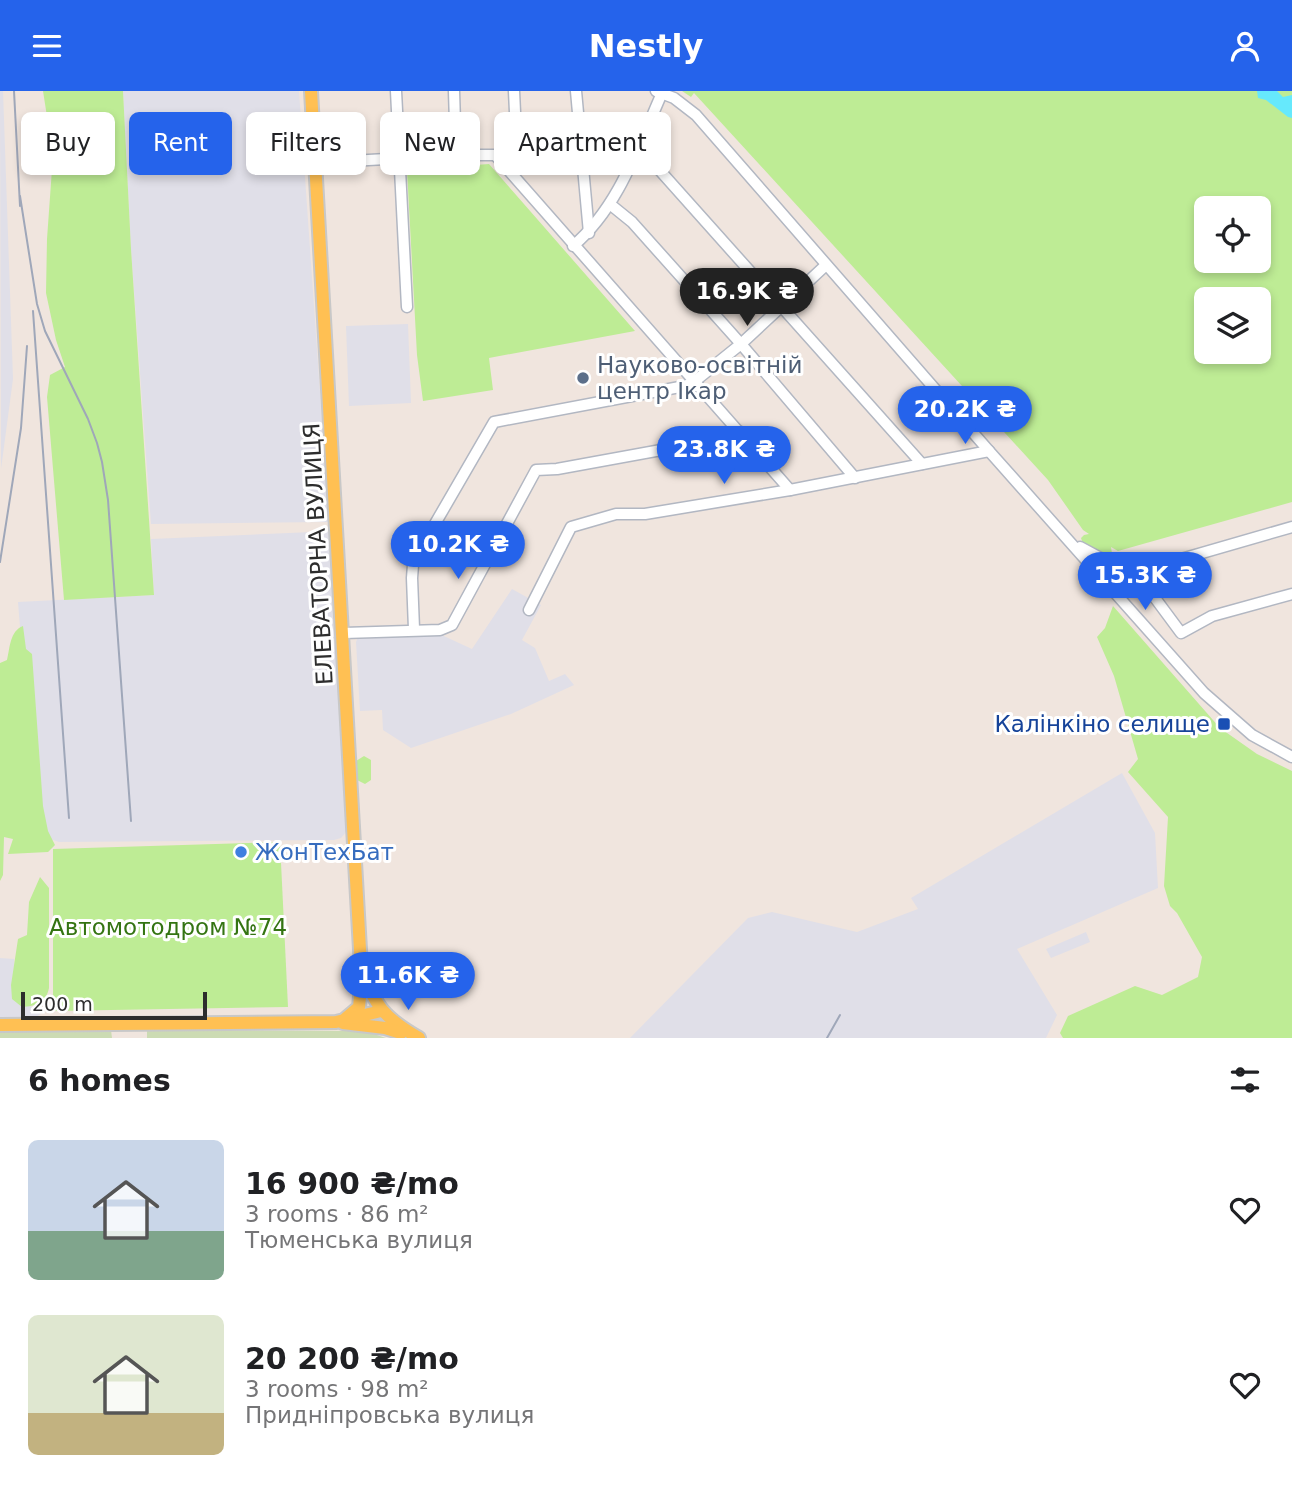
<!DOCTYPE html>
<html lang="en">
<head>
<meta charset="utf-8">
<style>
  :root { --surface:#fff; --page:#f6f6f6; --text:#202124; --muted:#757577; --accent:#2563eb }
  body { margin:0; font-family:"DejaVu Sans",sans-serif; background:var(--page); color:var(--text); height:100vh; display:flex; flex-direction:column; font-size:26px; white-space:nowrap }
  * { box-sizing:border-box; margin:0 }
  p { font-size:23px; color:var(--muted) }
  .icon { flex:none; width:38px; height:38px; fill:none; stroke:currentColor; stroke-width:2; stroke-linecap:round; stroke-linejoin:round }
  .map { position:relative; height:947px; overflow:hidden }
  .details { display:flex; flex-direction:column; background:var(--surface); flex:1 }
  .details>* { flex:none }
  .hud { position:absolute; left:21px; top:21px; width:700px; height:63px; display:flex; gap:14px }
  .tools { position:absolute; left:1194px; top:105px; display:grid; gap:14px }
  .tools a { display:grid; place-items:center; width:77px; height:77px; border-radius:10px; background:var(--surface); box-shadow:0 4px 10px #0003; font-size:35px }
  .scale { position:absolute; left:21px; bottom:18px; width:186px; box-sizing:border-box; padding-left:7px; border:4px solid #2d2d2d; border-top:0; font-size:19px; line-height:24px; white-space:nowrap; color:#2d2d2d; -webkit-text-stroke:5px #fff; paint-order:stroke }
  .price { position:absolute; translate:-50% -60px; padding:0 16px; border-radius:24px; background:var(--accent); color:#fff; font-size:23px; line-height:46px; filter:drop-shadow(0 2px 4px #0008) }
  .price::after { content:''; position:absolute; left:50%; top:42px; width:21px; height:16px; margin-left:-10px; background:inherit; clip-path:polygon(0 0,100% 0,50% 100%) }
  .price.active { background:#222; color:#fff }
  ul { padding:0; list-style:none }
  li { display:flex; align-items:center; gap:21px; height:175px; padding:0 28px }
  li span { display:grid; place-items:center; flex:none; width:196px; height:140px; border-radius:10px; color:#555 }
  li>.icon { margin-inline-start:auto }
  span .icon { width:84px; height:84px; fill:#fffc; stroke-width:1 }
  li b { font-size:30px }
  h2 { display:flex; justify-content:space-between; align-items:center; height:84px; padding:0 28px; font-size:30px }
  .tag { padding:0 24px; border-radius:10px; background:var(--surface); box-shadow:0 4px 10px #0003; font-size:24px; line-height:63px }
  .tag.active { background:var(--accent); color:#fff }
  header { display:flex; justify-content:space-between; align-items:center; height:91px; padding:0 28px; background:var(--accent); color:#fff; font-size:32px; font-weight:700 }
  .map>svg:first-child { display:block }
  .industrial { fill:#e0dfe8 }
  .green { fill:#beec95; fill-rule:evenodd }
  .cemetery { fill:#ccdbb3 }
  .water { fill:#66e9fc }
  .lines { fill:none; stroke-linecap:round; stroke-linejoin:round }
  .minor-casing { stroke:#b2b7c2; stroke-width:13 }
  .major-casing { stroke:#c8c8c8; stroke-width:16 }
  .minor { stroke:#fff; stroke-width:10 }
  .major { stroke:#ffc053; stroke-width:12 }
  .rail { stroke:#9fa7b9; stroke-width:2 }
  .service-dot { fill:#5c6f8a; stroke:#fff; stroke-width:2.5 }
  .transit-dot { fill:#1a4fb4; stroke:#fff; stroke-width:2.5 }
  .shop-dot { fill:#3f7fe0; stroke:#fff; stroke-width:2.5 }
  .labels { text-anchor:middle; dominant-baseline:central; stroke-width:6; stroke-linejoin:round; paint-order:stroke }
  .service-label { font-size:23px; fill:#4e5e75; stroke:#fff; text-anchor:start }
  .street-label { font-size:23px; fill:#2d2d2d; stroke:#fff }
  .transit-label { font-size:23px; fill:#164399; stroke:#fff; text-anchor:end }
  .shop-label { font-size:23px; fill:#366cbe; stroke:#fff; text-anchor:start }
  .park-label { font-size:23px; fill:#347412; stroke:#fff }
</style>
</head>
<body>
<header><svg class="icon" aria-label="menu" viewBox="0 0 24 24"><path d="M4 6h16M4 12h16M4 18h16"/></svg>Nestly<svg class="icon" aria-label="person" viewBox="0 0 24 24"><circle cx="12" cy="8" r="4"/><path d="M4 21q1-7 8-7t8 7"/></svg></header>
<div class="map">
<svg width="1292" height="947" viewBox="0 0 1292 947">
  <rect width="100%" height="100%" fill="#f0e5de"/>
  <!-- industrial -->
  <g class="industrial">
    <polygon points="0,0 3,0 13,288 1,378"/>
    <polygon points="123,0 299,0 329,431 151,433 131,158"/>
    <polygon points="408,233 411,312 349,315 346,235"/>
    <polygon points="335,440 348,739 341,747 334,749 59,751 47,747 36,738 18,511 154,504 151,448"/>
    <polygon points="512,498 541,514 522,549 535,557 549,590 565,583 574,594 511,623 411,657 383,639 382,619 360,620 356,551 359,544 433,540 472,558"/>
    <polygon points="1122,682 1155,742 1158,797 1017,858 1057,924 1046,947 630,947 748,827 772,821 857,841 918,818 911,807"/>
    <polygon points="1086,841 1090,851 1051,867 1046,858"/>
    <polygon points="0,867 14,868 15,885 28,913 41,923 36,926 0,926"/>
  </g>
  <!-- green -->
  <g class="green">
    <polygon points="43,0 123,0 131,158 154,504 64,509 47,306 50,284 65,276 56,249 46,202 47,148 53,64"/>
    <path d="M682,0H1292V411L1118,460L1111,456L1113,469L1083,453L1081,447L1084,444L1089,443L1083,439L1048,389L694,2L691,6ZM1206,117H1258V170H1206ZM1206,208H1258V261H1206Z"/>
    <polygon points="489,73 635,240 489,267 493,299 423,310 417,264 407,79"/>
    <polygon points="1113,515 1220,637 1257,663 1292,680 1292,947 1063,947 1060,942 1068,925 1135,895 1162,904 1198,886 1202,866 1177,822 1170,815 1164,795 1168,726 1128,681 1138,668 1114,585 1097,546 1105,537"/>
    <path d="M23,535L26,558L32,563L43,715L48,740L55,754L48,761L8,763L13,748L4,746L3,784L0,790V572L7,569C10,556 10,540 23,535Z"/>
    <polygon points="364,665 371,669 371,689 365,693 357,689 356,670"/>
    <polygon points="280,751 288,916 53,920 53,758"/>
    <path d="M40,786L49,797V897C46,912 36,915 22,916L12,908L11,894L18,848L27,844L29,811Z"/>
  </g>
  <!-- cemetery -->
  <g class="cemetery">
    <polygon points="0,939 111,939 112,947 0,947"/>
    <polygon points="147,939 365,940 386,947 147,947"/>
  </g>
  <!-- water -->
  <polygon class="water" points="1257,0 1277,0 1283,6 1292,4 1292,27 1288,26 1266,9 1258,7"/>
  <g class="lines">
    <defs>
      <g id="minor">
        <polyline points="396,0 407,216"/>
        <polyline points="454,0 456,64"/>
        <polyline points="576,0 589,142"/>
        <polyline points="656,0 674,7 696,24 989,360 1204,602 1252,644 1292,666"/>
        <polyline points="638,55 922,373"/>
        <polyline points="496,65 790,399"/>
        <polyline points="316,72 456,64 517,64 514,0"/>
        <polyline points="611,114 632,131 741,253 855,387"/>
        <path d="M573,155C619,116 638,56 662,2"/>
        <polyline points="1080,456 1106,470 1131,476"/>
        <polyline points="1135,480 1181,542 1212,525 1292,503"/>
        <polyline points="1105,490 1292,436"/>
        <polyline points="529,519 571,436 616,423 645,423 790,399 989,360"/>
        <polyline points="414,538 412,487 413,474 421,457 494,331 685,295 695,290 741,253 826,174"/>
        <polyline points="344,542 440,539 452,534 536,379 557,378 727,347 741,341"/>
      </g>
      <g id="major">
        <path d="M311,0L361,876C374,914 384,927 419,947"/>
        <polyline points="346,927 359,916 362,885"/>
        <polyline points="343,932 385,937 401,942"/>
        <polyline points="0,934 336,931 381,920"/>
      </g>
    </defs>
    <!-- minor casing -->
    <use href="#minor" class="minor-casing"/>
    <!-- major casing -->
    <use href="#major" class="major-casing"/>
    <!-- minor -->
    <use href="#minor" class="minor"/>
    <!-- major -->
    <use href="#major" class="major"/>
    <!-- rail -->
    <g class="rail">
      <polyline points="14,0 20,115"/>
      <polyline points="20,105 37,213 45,240 88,328 97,352 102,371 108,409 131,730"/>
      <polyline points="33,220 69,727"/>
      <polyline points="0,471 21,337 27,255"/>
      <polyline points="827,947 840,924"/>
    </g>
  </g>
  <!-- markers -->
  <circle class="service-dot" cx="583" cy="287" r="7"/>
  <rect class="transit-dot" x="1217" y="626" width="14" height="14" rx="3.5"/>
  <circle class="shop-dot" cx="241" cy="761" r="7"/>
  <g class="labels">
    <!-- service labels -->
    <g class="service-label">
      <text x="597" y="274">Науково-освітній<tspan x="597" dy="26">центр Ікар</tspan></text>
    </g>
    <!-- street labels -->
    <g class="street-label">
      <text transform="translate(318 463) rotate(-93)">ЕЛЕВАТОРНА ВУЛИЦЯ</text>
    </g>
    <!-- transit labels -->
    <g class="transit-label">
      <text x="1210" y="633">Калінкіно селище</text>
    </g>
    <!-- shop labels -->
    <g class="shop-label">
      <text x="255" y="761">ЖонТехБат</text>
    </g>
    <!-- park labels -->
    <g class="park-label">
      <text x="168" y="836">Автомотодром №74</text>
    </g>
  </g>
</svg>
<div class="tools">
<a><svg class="icon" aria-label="locate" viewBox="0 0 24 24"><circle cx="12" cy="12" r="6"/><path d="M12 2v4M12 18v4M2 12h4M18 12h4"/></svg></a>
<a><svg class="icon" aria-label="layers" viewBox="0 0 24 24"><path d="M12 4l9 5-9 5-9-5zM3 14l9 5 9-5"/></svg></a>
</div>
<div class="scale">200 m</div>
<b class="price active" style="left:747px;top:237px">16.9K ₴</b>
<b class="price" style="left:965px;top:355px">20.2K ₴</b>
<b class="price" style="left:724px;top:395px">23.8K ₴</b>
<b class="price" style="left:458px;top:490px">10.2K ₴</b>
<b class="price" style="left:1145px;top:521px">15.3K ₴</b>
<b class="price" style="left:408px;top:921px">11.6K ₴</b>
<div class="hud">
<a class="tag">Buy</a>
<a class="tag active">Rent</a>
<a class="tag">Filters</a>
<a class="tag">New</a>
<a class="tag">Apartment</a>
</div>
</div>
<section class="details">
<h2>6 homes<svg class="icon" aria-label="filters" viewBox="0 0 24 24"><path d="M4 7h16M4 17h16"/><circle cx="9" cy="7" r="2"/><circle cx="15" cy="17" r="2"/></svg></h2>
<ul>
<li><span style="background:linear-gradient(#c9d6e8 65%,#7fa58c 0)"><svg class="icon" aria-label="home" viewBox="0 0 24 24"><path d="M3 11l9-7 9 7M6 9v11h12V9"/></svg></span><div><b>16 900 ₴/mo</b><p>3 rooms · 86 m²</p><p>Тюменська вулиця</p></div><svg class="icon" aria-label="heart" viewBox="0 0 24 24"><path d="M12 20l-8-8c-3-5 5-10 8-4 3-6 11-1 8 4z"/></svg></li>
<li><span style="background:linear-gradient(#dfe7d0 70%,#c2b280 0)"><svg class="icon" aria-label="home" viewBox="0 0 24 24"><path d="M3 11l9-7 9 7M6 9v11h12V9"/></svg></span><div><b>20 200 ₴/mo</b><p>3 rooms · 98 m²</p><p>Придніпровська вулиця</p></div><svg class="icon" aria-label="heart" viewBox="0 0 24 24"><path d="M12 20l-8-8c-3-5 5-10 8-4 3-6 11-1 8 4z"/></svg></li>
</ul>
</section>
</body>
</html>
